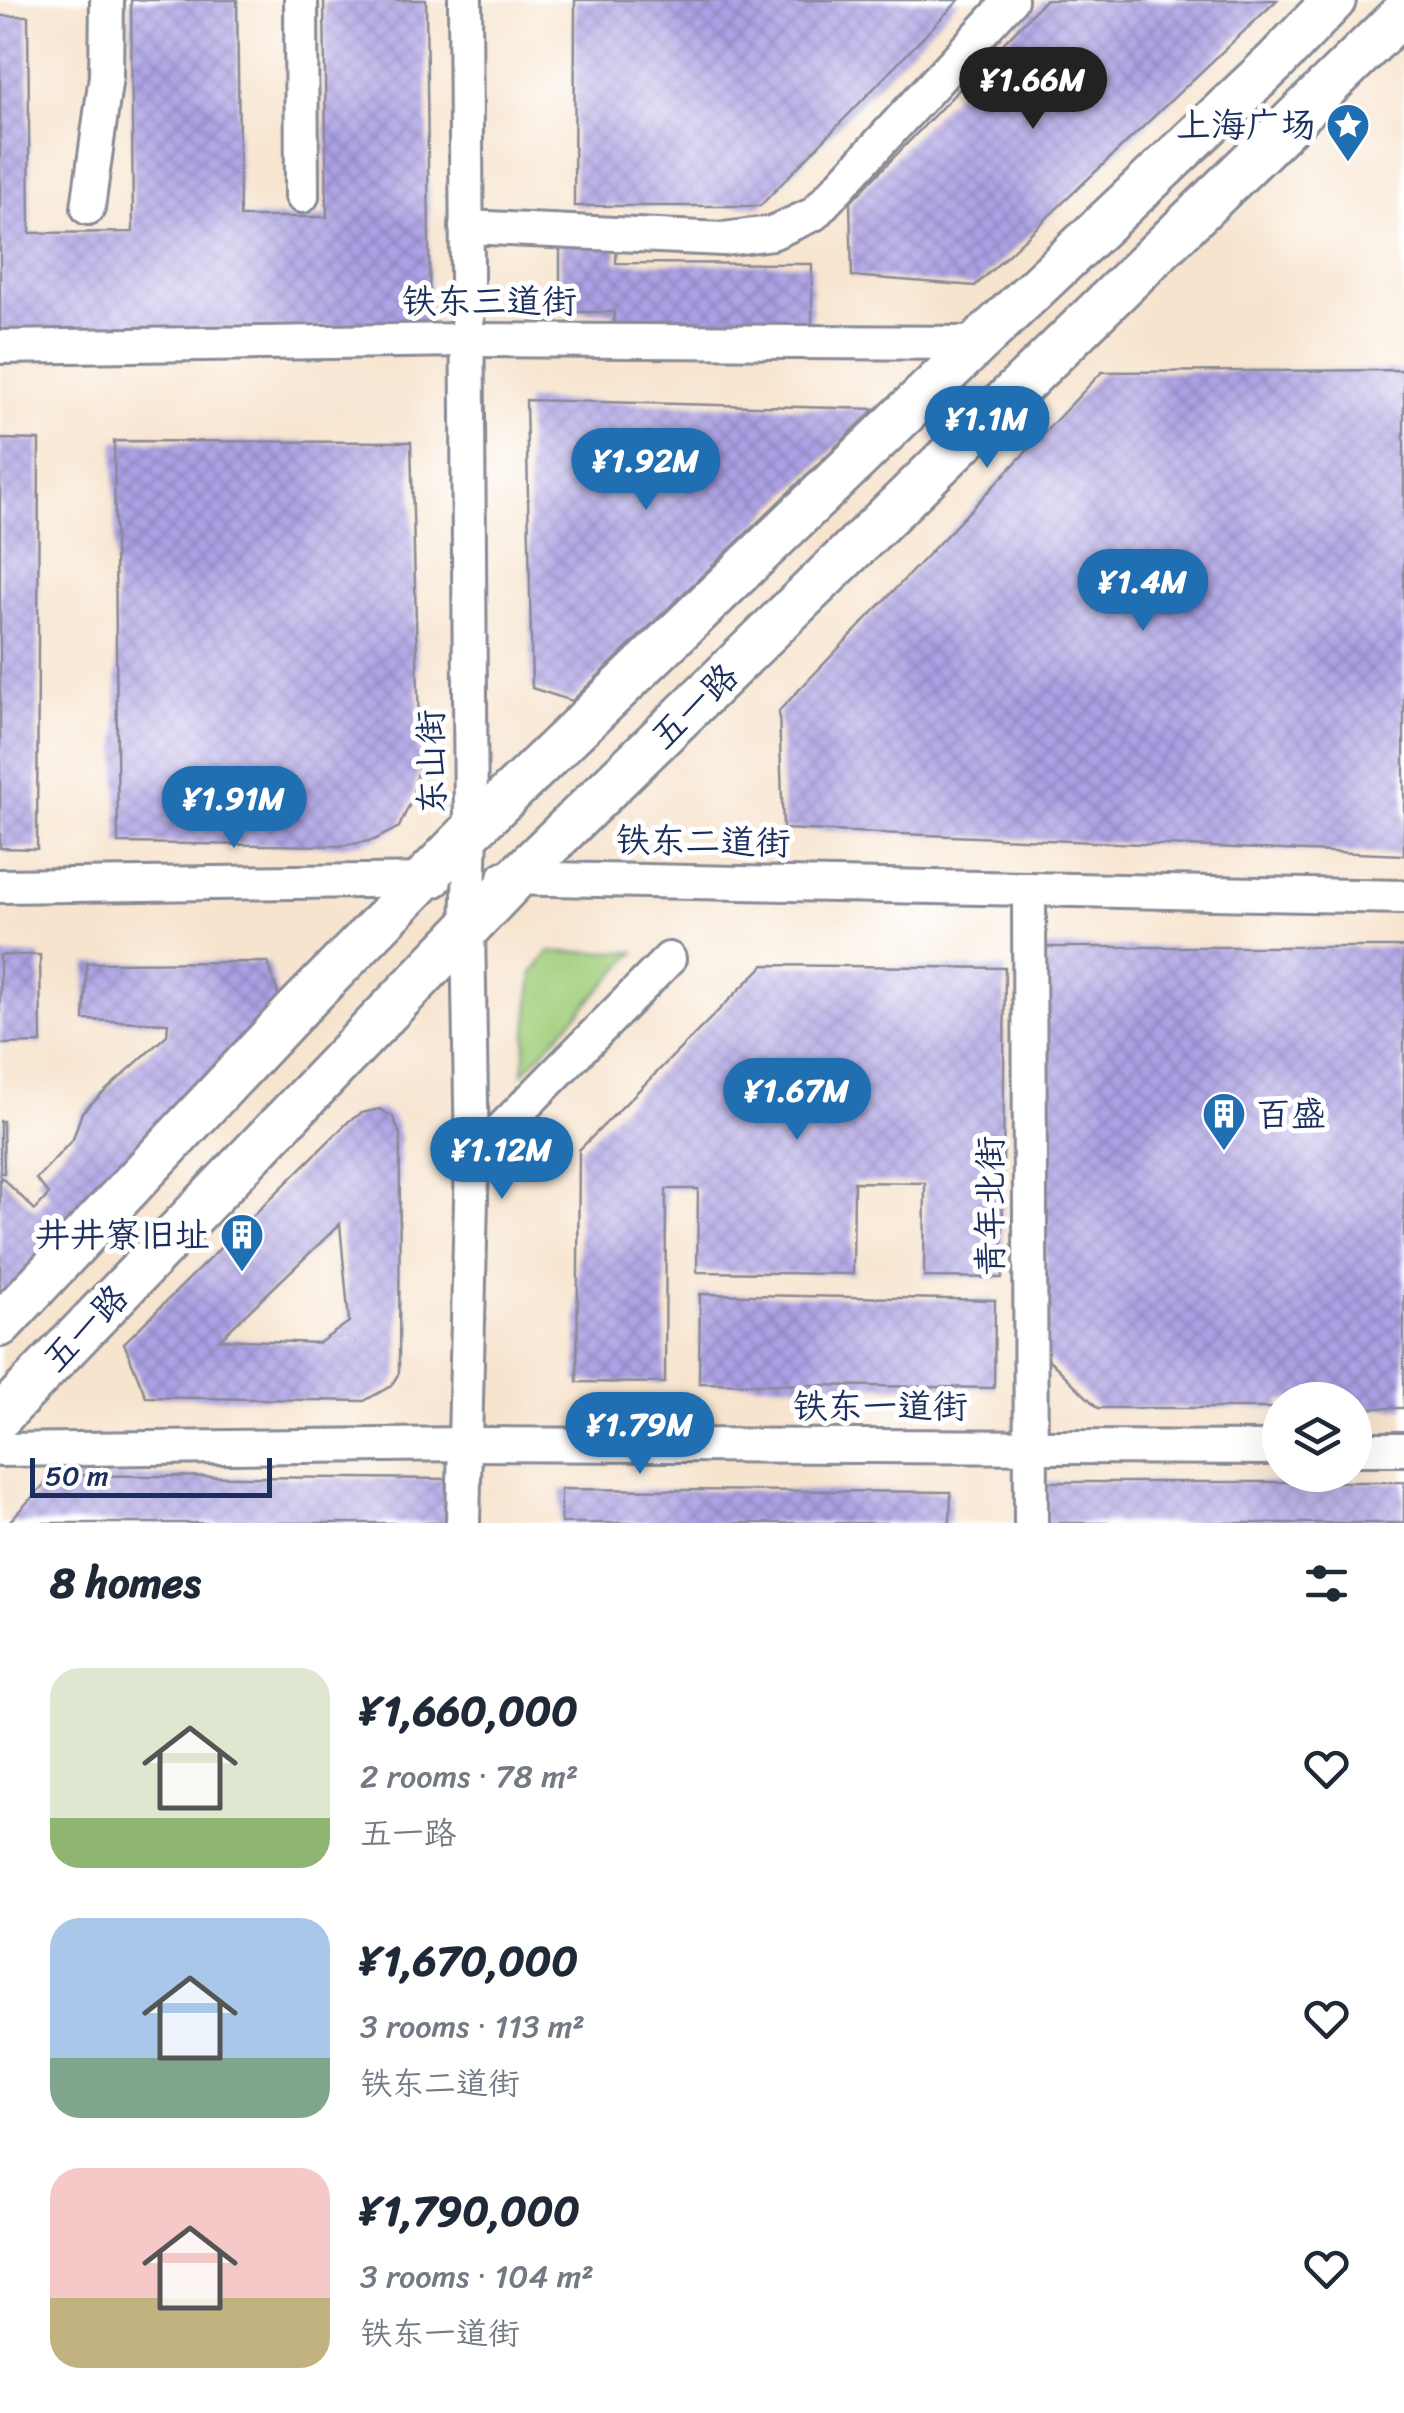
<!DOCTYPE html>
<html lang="en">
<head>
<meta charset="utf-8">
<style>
  :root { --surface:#fff; --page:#f6f6f7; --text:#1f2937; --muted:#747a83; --accent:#1f6fb2 }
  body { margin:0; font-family:Sriracha,"LXGW WenKai TC",sans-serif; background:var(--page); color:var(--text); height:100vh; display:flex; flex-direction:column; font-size:38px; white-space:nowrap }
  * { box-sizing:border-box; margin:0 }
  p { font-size:32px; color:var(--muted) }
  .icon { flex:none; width:55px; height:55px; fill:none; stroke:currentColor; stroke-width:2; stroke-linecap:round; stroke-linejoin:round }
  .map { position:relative; height:1523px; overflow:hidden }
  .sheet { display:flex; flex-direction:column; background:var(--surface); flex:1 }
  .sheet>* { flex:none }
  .tools { position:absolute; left:1262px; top:1382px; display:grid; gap:20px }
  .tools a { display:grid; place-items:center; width:110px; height:110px; border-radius:50%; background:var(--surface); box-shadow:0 10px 40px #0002; font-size:50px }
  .scale { position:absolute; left:30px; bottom:25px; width:242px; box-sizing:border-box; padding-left:10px; border:5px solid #1b2f5e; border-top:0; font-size:28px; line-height:35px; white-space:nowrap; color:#1b2f5e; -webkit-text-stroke:8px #fff; paint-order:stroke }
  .price { position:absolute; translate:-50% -85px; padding:0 22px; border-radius:35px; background:var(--accent); color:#fff; font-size:32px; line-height:65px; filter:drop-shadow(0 2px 5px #0008) }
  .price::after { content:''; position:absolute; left:50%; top:60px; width:30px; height:22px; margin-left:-15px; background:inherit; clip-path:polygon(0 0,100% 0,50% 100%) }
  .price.on { background:#222; color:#fff }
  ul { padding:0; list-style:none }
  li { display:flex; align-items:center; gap:30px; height:250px; padding:0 50px }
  li span { display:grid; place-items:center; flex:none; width:280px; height:200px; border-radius:30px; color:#555 }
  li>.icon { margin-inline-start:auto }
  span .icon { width:120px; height:120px; fill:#fffc; stroke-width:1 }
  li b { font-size:42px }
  h2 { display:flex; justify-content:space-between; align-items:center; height:120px; padding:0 50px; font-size:42px }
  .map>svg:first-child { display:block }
  .grass { fill:#a2cf7c; stroke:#5e7f6d; stroke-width:2.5 }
  .building { fill:url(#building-cross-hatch); fill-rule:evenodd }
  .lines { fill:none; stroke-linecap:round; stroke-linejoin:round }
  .minor-casing { stroke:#898a96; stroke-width:38 }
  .major-casing { stroke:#898a96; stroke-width:48 }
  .minor { stroke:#fff; stroke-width:32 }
  .major { stroke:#fff; stroke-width:42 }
  .labels { text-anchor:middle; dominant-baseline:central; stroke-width:10; stroke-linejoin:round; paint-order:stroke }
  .poi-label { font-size:35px; fill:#1b2f5e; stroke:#fff; text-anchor:end }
  .street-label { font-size:35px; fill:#1b2f5e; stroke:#fff }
</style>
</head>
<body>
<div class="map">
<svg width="1404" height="1523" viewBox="0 0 1404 1523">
  <defs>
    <pattern id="building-cross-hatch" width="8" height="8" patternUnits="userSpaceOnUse" patternTransform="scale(2.5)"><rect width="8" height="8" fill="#ada1e5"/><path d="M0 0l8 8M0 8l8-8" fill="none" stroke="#8c84bd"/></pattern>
  </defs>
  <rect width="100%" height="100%" fill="#fff"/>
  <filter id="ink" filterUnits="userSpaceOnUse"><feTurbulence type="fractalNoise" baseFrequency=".01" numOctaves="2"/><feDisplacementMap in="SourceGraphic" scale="20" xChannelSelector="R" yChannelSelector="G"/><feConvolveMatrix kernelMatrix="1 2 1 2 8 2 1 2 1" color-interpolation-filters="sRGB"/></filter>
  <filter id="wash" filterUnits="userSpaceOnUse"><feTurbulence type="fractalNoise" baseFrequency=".0048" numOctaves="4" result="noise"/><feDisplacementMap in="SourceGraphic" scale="40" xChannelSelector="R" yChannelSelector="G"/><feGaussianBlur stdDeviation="2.25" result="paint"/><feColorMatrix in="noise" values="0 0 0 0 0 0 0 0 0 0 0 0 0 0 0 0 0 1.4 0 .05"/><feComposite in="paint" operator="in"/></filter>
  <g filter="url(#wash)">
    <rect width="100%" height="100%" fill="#f7e4ce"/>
    <!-- grass -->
    <polygon class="grass" points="549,952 635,952 523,1073 533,973"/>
    <g id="blocks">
      <!-- building -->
      <g class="building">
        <polygon points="131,0 237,0 240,217 327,217 324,0 426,0 430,327 0,331 0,16 28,16 30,233 133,232"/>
        <polygon points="575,0 959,0 760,206 574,206"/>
        <polygon points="1045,0 1277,0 975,286 852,276 850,203"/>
        <polygon points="560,238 617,238 616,263 812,264 812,329 614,328 614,312 560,312"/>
        <polygon points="1404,370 1404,855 783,829 779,711 1102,372"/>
        <polygon points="526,400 875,409 572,701 532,688"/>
        <polygon points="0,439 39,440 37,849 0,848"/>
        <polygon points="114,441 411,442 420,763 412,799 399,827 374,840 341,846 118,843"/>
        <polygon points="1045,947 1404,947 1404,1408 1355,1408 1355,1400 1280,1400 1280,1408 1098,1408 1045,1356"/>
        <polygon points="0,955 40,955 41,1043 0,1044"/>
        <polygon points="268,962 282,1007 0,1302 0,1176 35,1210 49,1194 36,1179 73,1139 82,1112 167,1035 168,1023 84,1020 87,963"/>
        <polygon points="764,965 1005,968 1002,1278 924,1277 925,1183 854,1182 853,1274 697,1272 698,1189 666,1189 665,1383 577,1382 579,1150"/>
        <path d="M380,1109L393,1117L400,1134L399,1373L391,1386L364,1401L146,1397L124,1343L349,1121L362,1113ZM340,1224L349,1322L319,1343L220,1339Z"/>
        <polygon points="0,1121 3,1121 4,1173 0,1173"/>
        <polygon points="700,1294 995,1300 994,1388 699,1383"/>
        <polygon points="53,1475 451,1479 450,1523 8,1523"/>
        <rect x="1047" y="1482" width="357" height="41"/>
        <polygon points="561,1489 951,1492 950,1523 561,1523"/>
      </g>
    </g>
  </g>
  <g filter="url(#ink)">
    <use href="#blocks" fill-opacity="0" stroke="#898a96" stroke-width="2.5"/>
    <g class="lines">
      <defs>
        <g id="minor">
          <polyline points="301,0 302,196"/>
          <polyline points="88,208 106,76 107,0"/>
          <polyline points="466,227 723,239 772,233 814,214 1011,0"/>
          <polyline points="0,347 466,340 978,343"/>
          <polyline points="504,878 1404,897"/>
          <polyline points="0,886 435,880"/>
          <polyline points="1029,889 1031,1523"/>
          <polyline points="472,1159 669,959"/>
          <polyline points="1355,1449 1404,1449"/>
          <polyline points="0,1450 465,1444 1280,1448"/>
          <polyline points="463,1523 472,1159 468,929 471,831 465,0"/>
        </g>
        <g id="major">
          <polyline points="0,1325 295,1011 471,831 978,343 1275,62 1334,0"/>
          <polyline points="0,1417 517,877 1404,12"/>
        </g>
      </defs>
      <!-- minor casing -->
      <use href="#minor" class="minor-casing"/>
      <!-- major casing -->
      <use href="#major" class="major-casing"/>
      <!-- minor -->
      <use href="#minor" class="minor"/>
      <!-- major -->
      <use href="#major" class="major"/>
    </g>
  </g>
  <!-- icons -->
  <defs>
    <symbol id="sight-pin" viewBox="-11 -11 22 30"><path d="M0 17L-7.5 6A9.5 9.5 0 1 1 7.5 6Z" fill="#1f6fb2" stroke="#fff"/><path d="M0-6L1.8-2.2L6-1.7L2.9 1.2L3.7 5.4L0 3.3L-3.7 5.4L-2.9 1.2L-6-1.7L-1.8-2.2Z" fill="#fff"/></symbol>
    <symbol id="building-pin" viewBox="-11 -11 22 30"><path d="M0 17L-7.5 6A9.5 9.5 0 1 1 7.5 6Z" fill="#1f6fb2" stroke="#fff"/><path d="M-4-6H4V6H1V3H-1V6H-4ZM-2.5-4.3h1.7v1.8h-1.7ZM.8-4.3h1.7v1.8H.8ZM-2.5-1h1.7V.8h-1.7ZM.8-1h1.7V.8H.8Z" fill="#fff"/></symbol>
  </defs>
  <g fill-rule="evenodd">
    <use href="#sight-pin" x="1323" y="100" width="50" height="68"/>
    <use href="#building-pin" x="1199" y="1089" width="50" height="68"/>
    <use href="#building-pin" x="217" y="1210" width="50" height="68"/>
  </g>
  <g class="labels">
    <!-- poi labels -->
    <g class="poi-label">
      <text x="1316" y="125">上海广场</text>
      <text x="1256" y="1114" text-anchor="start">百盛</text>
      <text x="210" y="1235">井井寮旧址</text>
    </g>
    <!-- street labels -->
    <g class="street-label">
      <text x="489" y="301">铁东三道街</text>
      <text transform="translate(694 706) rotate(-44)">五一路</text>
      <text transform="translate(431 762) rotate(-91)">东山街</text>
      <text transform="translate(703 841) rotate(1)">铁东二道街</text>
      <text transform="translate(990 1206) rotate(-90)">青年北街</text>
      <text transform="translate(85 1328) rotate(-46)">五一路</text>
      <text x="880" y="1406">铁东一道街</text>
    </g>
  </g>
</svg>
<div class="tools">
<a><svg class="icon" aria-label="layers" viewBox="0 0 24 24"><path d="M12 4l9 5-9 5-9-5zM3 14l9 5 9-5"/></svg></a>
</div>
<div class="scale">50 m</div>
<b class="price on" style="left:1033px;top:132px">¥1.66M</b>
<b class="price" style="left:987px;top:471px">¥1.1M</b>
<b class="price" style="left:646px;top:513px">¥1.92M</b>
<b class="price" style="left:1143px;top:634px">¥1.4M</b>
<b class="price" style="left:234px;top:851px">¥1.91M</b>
<b class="price" style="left:797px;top:1143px">¥1.67M</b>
<b class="price" style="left:502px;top:1202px">¥1.12M</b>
<b class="price" style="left:640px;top:1477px">¥1.79M</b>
</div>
<section class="sheet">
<h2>8 homes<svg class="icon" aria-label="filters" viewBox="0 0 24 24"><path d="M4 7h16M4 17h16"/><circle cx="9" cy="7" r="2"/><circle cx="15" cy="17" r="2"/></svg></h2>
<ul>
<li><span style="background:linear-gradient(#dfe7d0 75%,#8fb573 0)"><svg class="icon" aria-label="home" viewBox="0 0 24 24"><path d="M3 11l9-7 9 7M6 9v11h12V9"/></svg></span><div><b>¥1,660,000</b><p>2 rooms · 78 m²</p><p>五一路</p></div><svg class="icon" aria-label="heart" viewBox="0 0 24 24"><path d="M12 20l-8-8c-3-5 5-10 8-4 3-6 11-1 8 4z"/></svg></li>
<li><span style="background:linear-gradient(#a9c7e8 70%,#7fa58c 0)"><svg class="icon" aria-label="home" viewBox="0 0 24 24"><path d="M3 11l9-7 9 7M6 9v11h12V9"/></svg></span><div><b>¥1,670,000</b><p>3 rooms · 113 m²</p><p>铁东二道街</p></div><svg class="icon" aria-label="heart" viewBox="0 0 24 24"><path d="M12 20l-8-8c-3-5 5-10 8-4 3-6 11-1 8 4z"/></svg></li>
<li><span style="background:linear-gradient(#f6c9c9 65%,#c2b280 0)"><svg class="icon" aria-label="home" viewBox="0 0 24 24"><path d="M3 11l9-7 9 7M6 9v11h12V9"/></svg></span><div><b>¥1,790,000</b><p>3 rooms · 104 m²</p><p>铁东一道街</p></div><svg class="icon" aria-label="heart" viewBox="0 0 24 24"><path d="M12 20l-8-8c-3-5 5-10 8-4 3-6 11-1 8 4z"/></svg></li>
</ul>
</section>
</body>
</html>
